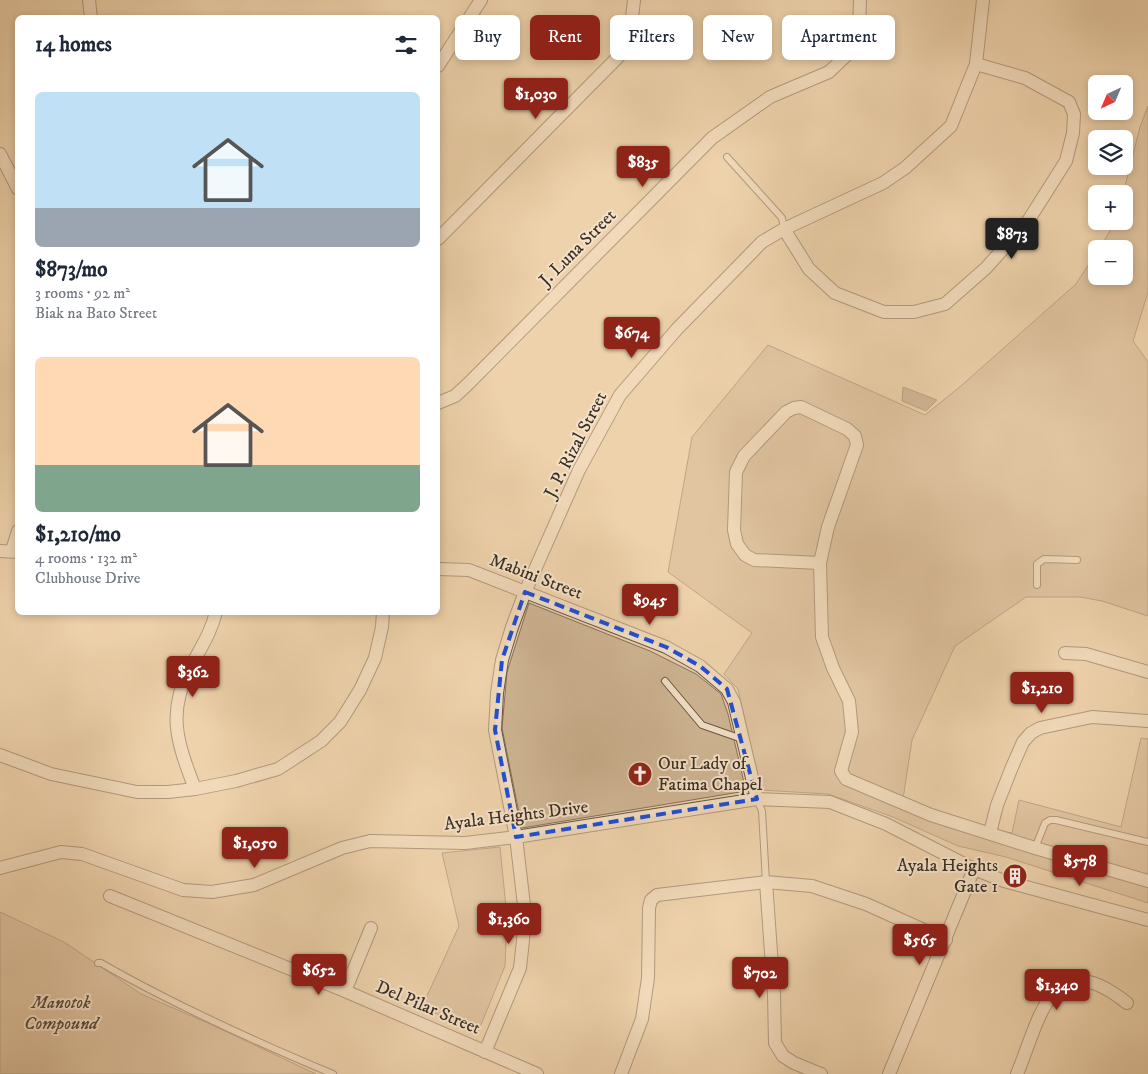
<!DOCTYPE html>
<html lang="en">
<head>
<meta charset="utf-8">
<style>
  :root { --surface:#fff; --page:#f2f2f3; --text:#1f2937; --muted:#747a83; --accent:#8f2418 }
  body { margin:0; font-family:"IM FELL DW Pica",serif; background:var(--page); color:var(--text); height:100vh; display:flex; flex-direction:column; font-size:19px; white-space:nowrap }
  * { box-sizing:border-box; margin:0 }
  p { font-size:16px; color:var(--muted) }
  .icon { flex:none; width:28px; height:28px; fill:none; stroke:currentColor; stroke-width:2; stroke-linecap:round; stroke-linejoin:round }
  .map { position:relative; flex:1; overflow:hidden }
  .details { position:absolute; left:15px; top:15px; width:425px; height:600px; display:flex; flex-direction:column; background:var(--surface); border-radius:8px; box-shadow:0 2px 8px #0003 }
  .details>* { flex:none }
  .banner { position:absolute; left:455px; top:15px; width:475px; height:45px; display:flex; gap:10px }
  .needle { width:32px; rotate:224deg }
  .controls { position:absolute; left:1088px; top:75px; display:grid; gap:10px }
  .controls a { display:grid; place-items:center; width:45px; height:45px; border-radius:8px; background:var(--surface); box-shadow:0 2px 8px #0003; font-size:25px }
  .price { position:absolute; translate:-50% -42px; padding:0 11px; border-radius:5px; background:var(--accent); color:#fff; font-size:16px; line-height:32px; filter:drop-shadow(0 1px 2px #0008) }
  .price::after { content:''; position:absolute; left:50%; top:30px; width:15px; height:11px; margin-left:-8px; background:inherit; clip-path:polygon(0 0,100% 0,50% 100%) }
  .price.on { background:#222; color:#fff }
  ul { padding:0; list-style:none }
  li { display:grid; align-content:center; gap:10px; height:265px; padding:0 20px }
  li span { display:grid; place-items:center; height:155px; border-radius:8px; color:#555 }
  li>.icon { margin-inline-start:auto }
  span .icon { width:90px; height:90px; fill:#fffc; stroke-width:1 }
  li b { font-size:21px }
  h2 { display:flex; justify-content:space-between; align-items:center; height:60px; padding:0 20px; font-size:21px }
  .chip { padding:0 18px; border-radius:8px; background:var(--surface); box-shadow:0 2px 8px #0003; font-size:18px; line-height:45px }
  .chip.on { background:var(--accent); color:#fff }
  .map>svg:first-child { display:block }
  .green { fill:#d0b695; stroke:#86725c }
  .water { fill:#b19a7e; stroke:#826f5a }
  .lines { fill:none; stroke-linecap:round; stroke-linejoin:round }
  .service-casing { stroke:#685746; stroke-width:8 }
  .minor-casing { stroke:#685746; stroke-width:14 }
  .service { stroke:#f4e2c9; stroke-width:6 }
  .minor { stroke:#f4e2c9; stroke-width:12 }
  .marked { fill:none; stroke:#1d4ed8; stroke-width:4; stroke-dasharray:10 6; stroke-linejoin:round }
  .labels { text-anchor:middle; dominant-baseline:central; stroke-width:4; stroke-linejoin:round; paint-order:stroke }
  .street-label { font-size:18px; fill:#3b2e24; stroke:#f4e2c9 }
  .poi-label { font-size:18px; fill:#3b2e24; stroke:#f4e2c9; text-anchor:start }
  .park-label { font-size:18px; font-style:italic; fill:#59493b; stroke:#f4e2c9 }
</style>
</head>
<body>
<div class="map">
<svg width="1148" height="1074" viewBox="0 0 1148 1074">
  <rect width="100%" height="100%" fill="#eed2ac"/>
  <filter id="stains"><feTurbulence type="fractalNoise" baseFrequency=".004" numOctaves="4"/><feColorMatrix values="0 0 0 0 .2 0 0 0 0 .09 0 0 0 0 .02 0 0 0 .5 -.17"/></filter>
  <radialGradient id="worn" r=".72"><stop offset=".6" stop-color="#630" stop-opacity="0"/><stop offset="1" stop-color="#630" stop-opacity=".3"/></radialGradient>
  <!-- green -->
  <g class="green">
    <polygon points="1148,106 1148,292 1133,341 1148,362 1148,616 1102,601 1080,597 1026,597 955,646 912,740 903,799 973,825 1012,833 1019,800 1121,827 1141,738 1148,739 1148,903 1006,857 958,846 893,817 828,794 761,790 738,689 724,674 752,633 668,572 692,437 768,345 925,415 962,385 1076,284 1096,253 1096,276 1124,276 1124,249 1099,249 1116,221 1124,221 1123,194 1140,127"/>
    <polygon points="529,603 650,651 696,674 721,694 728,714 746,791 522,828 502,728 507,672"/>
    <polygon points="500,847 507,917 505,966 478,1032 422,1007 459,926 442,853"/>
    <polygon points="0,912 64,942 141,994 210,1024 316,1074 0,1074"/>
  </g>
  <!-- water -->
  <polygon class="water" points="903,387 937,400 926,411 902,401"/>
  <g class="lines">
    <defs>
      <g id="service">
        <polyline points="727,157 782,218 784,229"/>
        <polyline points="1037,585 1037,564 1044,559 1077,560"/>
        <polyline points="665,681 702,725 742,739"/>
        <polyline points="757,799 762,811 766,882"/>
        <polyline points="1035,848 1045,823 1050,820 1056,820 1148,842"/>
        <path d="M98,963H101C176,1006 254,1041 333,1074"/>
      </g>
      <g id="minor">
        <polyline points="89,0 91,18"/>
        <polyline points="438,66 481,0"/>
        <polyline points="0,154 18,189"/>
        <polyline points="784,229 809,269 835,293 884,312 914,312 945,304 986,268 1028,221 1066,161 1073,133 1074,114 1069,102 1025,78 976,64"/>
        <polyline points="438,239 621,54 630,35 634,0"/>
        <polyline points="438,403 455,396 467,385 712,138 770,97 829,72 850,52 859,29 860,0"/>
        <polyline points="12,550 18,531"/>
        <polyline points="0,551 18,552"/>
        <polyline points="820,563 754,560 745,555 737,544 734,530 736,472 744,456 786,412 794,408 801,407 847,429 855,436 857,445 828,527 820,563 822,637 833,668 849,701 852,732 841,771 846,779 931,815 1035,848 1148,881"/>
        <polyline points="438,569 469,570 666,647 700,666 727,689 734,702 757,799"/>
        <polyline points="1065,653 1086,654 1148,672"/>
        <polyline points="0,755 51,774 137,792 168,792 195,789 236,781 278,769 321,741 340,722 360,690 375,658 382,627 383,612"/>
        <path d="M195,789C178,744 166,714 190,668C200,649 211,633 216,612"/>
        <polyline points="990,833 997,805 1012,767 1023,742 1031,733 1040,728 1092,717 1148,721"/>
        <polyline points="0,868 61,852 82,854 183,890 212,892 254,885 342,848 370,841 465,843 516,837 757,799 830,802 886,824 974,869 1004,881 1148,920"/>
        <polyline points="766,882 774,994 775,1043 783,1056 794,1063 821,1074"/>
        <polyline points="110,896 345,991 537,1074"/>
        <polyline points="345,991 371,928"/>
        <polyline points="485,1052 520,968 524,931 524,905 516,837 495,730 497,693 502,660 512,627 525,592 579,470 620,395 677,329 762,242 784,229 883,183 905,168 951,126 976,64 983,0"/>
        <polyline points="621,1074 642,1019 648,978 649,908 651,900 657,895 766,882 812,886 866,904 946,940"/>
        <polyline points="889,1074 974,869"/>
        <path d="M1017,1074C1040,1019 1051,942 1127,1003"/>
      </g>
    </defs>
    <!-- service casing -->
    <use href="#service" class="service-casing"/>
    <!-- minor casing -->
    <use href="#minor" class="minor-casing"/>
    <!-- service -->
    <use href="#service" class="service"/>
    <!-- minor -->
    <use href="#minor" class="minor"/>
  </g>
  <!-- marked area -->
  <path d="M0 0H1148V1074H0ZM525,592L666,647L700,666L727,689L757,799L516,837L495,730L502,660Z" fill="#eed2ac" fill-opacity=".55" fill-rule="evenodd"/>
  <path class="marked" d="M525,592L666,647L700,666L727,689L757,799L516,837L495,730L502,660Z"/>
  <!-- icons -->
  <defs>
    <symbol id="church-disc" viewBox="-11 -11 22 22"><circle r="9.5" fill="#8f2418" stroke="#f4e2c9"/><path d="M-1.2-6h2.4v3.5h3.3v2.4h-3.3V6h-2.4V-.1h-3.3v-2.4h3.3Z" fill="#fff"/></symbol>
    <symbol id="building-disc" viewBox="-11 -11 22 22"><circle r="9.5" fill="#8f2418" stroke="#f4e2c9"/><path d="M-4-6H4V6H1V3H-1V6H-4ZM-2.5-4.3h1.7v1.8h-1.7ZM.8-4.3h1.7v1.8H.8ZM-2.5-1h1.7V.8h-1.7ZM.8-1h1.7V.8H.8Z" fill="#fff"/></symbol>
  </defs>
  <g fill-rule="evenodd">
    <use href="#church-disc" x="626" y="760" width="28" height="28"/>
    <use href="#building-disc" x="1001" y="862" width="28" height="28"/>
  </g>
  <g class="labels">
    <!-- street labels -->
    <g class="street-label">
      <text transform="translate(578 248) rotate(-45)">J. Luna Street</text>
      <text transform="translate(576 445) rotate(-63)">J. P. Rizal Street</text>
      <text transform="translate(536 577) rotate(21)">Mabini Street</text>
      <text transform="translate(516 816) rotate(-7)">Ayala Heights Drive</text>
      <text transform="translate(428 1008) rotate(23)">Del Pilar Street</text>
    </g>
    <!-- poi labels -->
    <g class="poi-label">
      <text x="658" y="764">Our Lady of<tspan x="658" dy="21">Fatima Chapel</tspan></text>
      <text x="998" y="866" text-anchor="end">Ayala Heights<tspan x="998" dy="21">Gate 1</tspan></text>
    </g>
    <!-- park labels -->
    <g class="park-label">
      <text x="61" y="1003">Manotok<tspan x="61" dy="21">Compound</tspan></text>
    </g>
  </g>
  <rect width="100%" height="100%" filter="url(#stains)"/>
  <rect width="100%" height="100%" fill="url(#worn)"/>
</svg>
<div class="controls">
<a><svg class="needle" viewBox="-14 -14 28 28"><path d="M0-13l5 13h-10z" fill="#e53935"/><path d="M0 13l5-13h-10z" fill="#747a83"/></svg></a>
<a><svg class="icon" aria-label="layers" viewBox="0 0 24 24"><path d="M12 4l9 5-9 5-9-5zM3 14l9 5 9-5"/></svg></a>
<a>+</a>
<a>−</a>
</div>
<b class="price" style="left:536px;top:120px">$1,030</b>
<b class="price" style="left:643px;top:188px">$835</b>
<b class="price on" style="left:1012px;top:260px">$873</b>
<b class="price" style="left:632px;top:359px">$674</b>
<b class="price" style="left:650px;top:626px">$945</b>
<b class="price" style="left:193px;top:698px">$362</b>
<b class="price" style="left:1042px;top:714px">$1,210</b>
<b class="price" style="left:255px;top:869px">$1,050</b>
<b class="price" style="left:1080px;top:887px">$578</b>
<b class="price" style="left:509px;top:945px">$1,360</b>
<b class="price" style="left:920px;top:966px">$565</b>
<b class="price" style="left:319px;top:996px">$652</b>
<b class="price" style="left:760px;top:999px">$702</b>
<b class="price" style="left:1057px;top:1011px">$1,340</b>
<div class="banner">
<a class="chip">Buy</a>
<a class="chip on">Rent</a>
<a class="chip">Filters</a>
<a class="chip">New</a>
<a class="chip">Apartment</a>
</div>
<section class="details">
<h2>14 homes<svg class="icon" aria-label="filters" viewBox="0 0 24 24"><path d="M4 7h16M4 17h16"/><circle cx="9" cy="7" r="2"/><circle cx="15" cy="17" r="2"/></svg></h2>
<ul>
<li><span style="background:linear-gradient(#bfe0f5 75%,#9aa5b1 0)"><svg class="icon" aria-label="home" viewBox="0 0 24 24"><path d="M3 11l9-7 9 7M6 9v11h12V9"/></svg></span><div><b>$873/mo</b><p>3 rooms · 92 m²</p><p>Biak na Bato Street</p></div></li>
<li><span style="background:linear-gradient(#ffd9b3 70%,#7fa58c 0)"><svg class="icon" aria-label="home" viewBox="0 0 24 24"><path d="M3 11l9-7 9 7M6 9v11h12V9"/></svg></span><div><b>$1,210/mo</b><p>4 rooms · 132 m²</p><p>Clubhouse Drive</p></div></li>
</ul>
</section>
</div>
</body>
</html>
